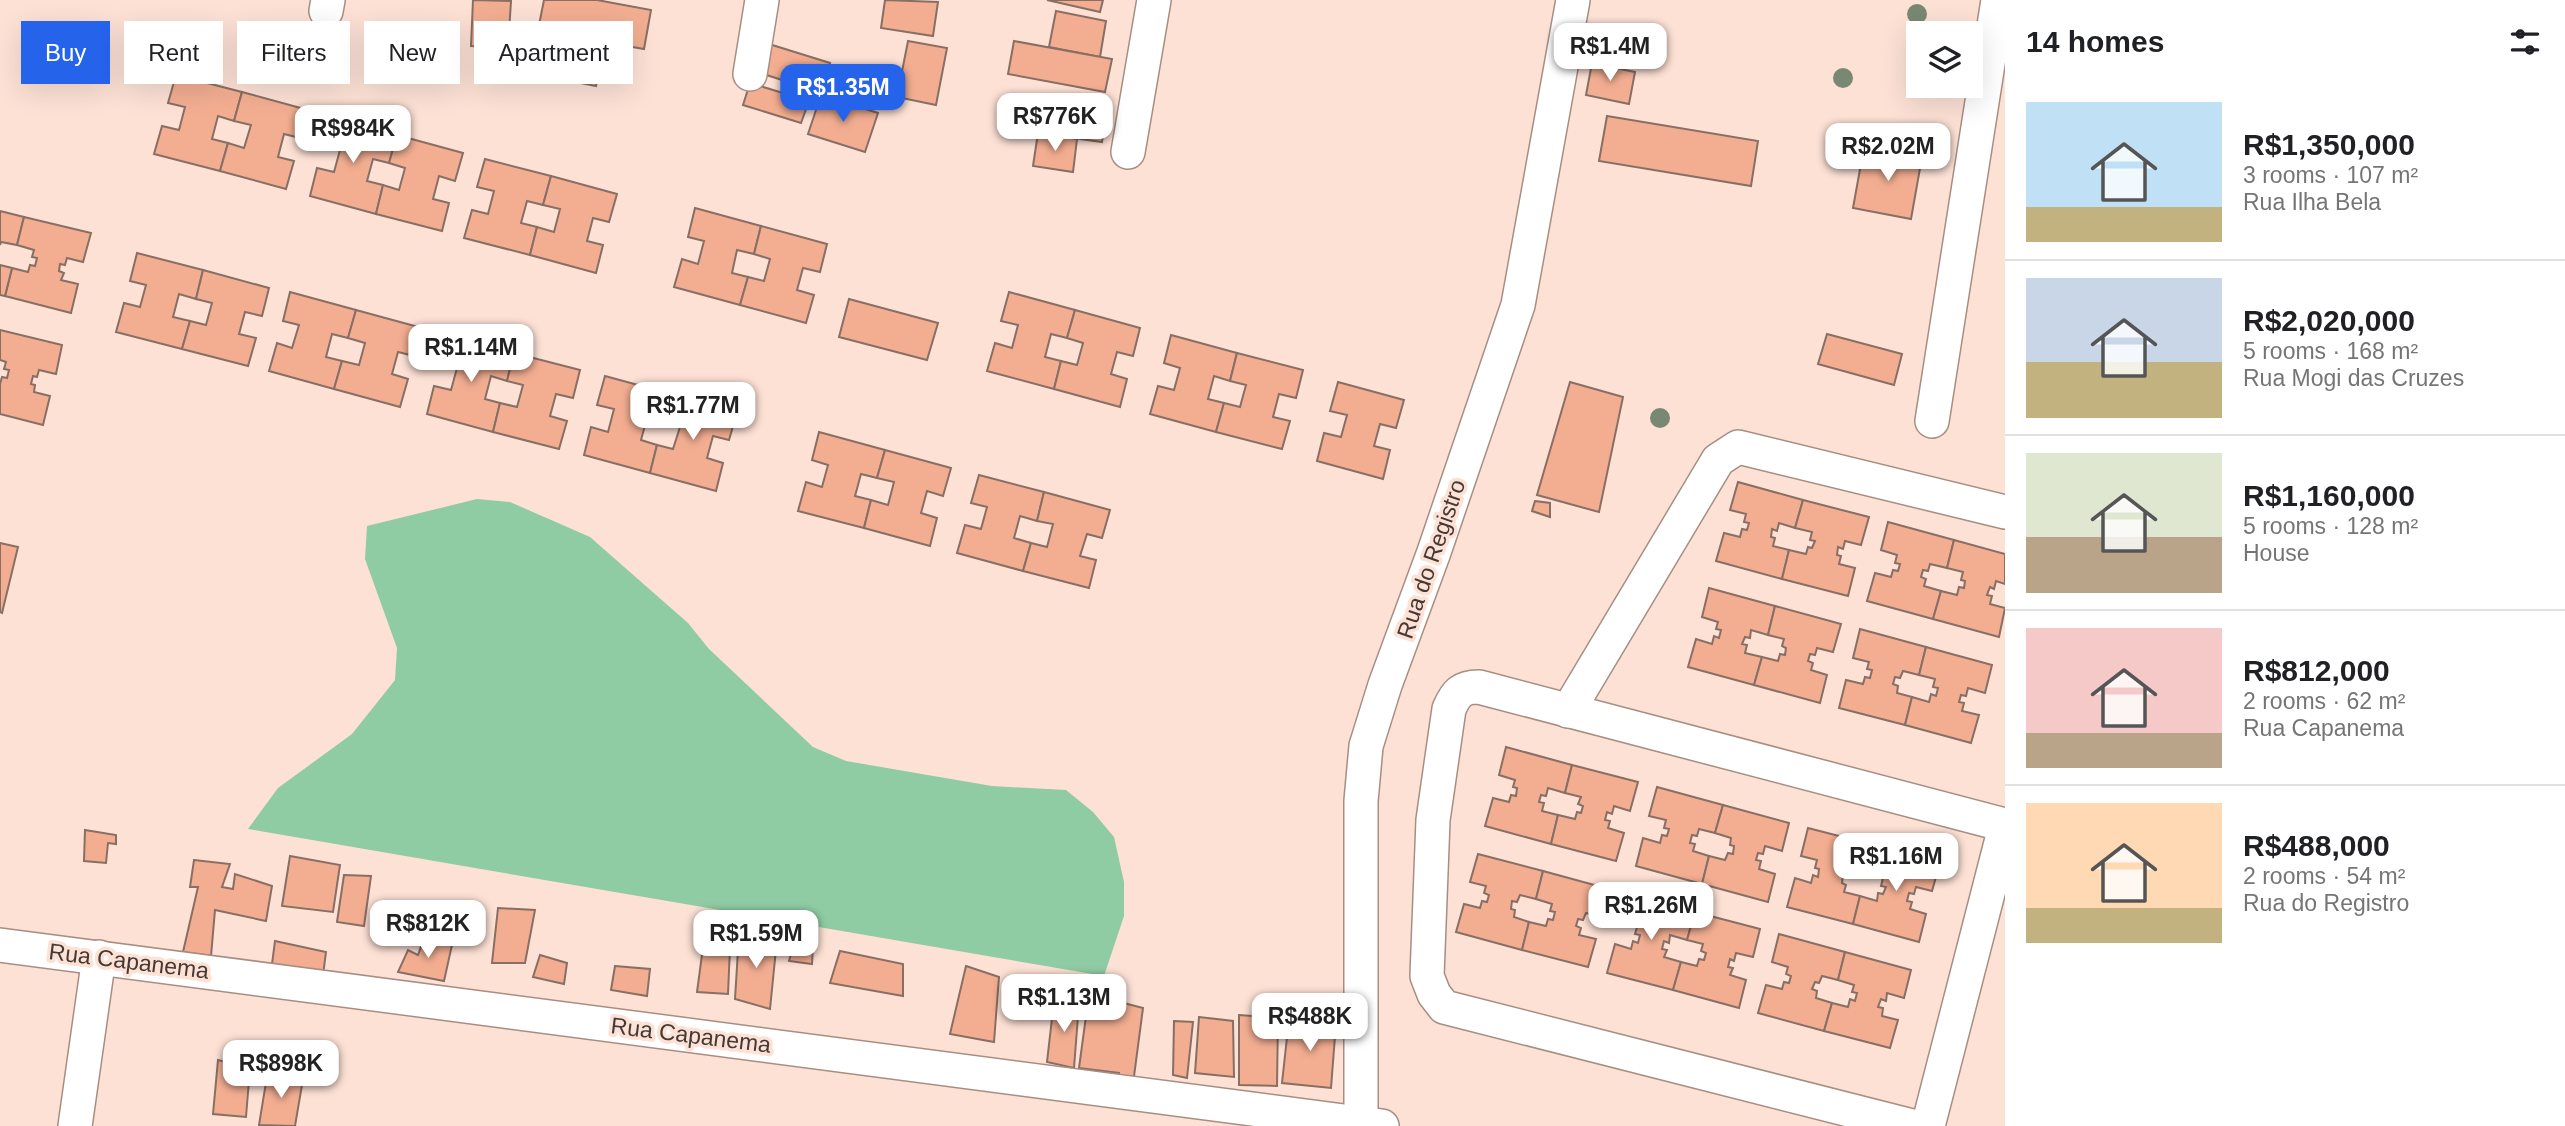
<!DOCTYPE html>
<html lang="en">
<head>
<meta charset="utf-8">
<style>
  :root { --surface:#fff; --page:#f2f2f2; --text:#202124; --muted:#757577; --line:#e0e0e0; --accent:#2563eb }
  body { margin:0; font-family:Helvetica,sans-serif; background:var(--page); color:var(--text); height:100vh; display:flex; flex-direction:column; font-size:26px; white-space:nowrap }
  * { box-sizing:border-box; margin:0 }
  p { font-size:23px; color:var(--muted) }
  .icon { flex:none; width:38px; height:38px; fill:none; stroke:currentColor; stroke-width:2; stroke-linecap:round; stroke-linejoin:round }
  .map { position:relative; flex:1; overflow:hidden }
  .panel { display:flex; flex-direction:column; background:var(--surface); width:560px }
  .panel>* { flex:none }
  .banner { position:absolute; left:21px; top:21px; width:665px; height:63px; display:flex; gap:14px }
  .fabs { position:absolute; left:1906px; top:21px; display:grid; gap:14px }
  .fabs a { display:grid; place-items:center; width:77px; height:77px; border-radius:0px; background:var(--surface); box-shadow:0 7px 28px #0002; font-size:35px }
  .price { position:absolute; translate:-50% -60px; padding:0 16px; border-radius:14px; background:#fff; color:#222; font-size:23px; line-height:46px; filter:drop-shadow(0 2px 4px #0008) }
  .price::after { content:''; position:absolute; left:50%; top:42px; width:21px; height:16px; margin-left:-10px; background:inherit; clip-path:polygon(0 0,100% 0,50% 100%) }
  .price.selected { background:var(--accent); color:#fff }
  ul { padding:0; list-style:none }
  li { display:flex; align-items:center; gap:21px; height:175px; padding:0 21px }
  li+li { border-top:2px solid var(--line) }
  li span { display:grid; place-items:center; flex:none; width:196px; height:140px; border-radius:0px; color:#555 }
  li>.icon { margin-inline-start:auto }
  span .icon { width:84px; height:84px; fill:#fffc; stroke-width:1 }
  li b { font-size:30px }
  h2 { display:flex; justify-content:space-between; align-items:center; height:84px; padding:0 21px; font-size:30px }
  .pill { padding:0 24px; border-radius:0px; background:var(--surface); box-shadow:0 7px 28px #0002; font-size:24px; line-height:63px }
  .pill.selected { background:var(--accent); color:#fff }
  main { display:flex; flex:1; min-height:0 }
  .map>svg:first-child { display:block }
  .green { fill:#8fcca3 }
  .building { fill:#f3ae92; stroke:#886f65; stroke-width:2 }
  .lines { fill:none; stroke-linecap:round; stroke-linejoin:round }
  .minor-casing { stroke:#a78e83; stroke-width:36 }
  .minor { stroke:#fff; stroke-width:33 }
  .tree { fill:#798873 }
  .labels { text-anchor:middle; dominant-baseline:central; stroke-width:7; stroke-linejoin:round; paint-order:stroke }
  .street-label { font-size:23px; fill:#443934; stroke:#fde1d5 }
</style>
</head>
<body>
<main>
<div class="map">
<svg width="2005" height="1126" viewBox="0 0 2005 1126">
  <rect width="100%" height="100%" fill="#fde1d5"/>
  <!-- green -->
  <polygon class="green" points="477,499 510,502 590,537 688,623 709,649 813,747 846,761 992,786 1066,790 1093,812 1114,837 1124,882 1124,916 1104,976 248,829 278,788 352,734 395,680 397,648 365,559 367,526"/>
  <!-- building -->
  <g class="building">
    <polygon points="473,0 511,1 508,48 471,46"/>
    <polygon points="544,0 597,0 651,10 644,49 538,30"/>
    <polygon points="885,0 938,2 933,36 881,28"/>
    <polygon points="1047,0 1103,0 1100,12"/>
    <polygon points="1056,11 1106,21 1100,57 1049,47"/>
    <polygon points="908,41 947,48 936,105 897,97"/>
    <polygon points="1014,41 1112,59 1105,92 1008,74"/>
    <polygon points="547,42 602,53 596,86 540,75"/>
    <polygon points="769,44 830,63 820,92 760,73"/>
    <polygon points="1592,63 1635,72 1629,104 1586,95"/>
    <polygon points="176,75 242,92 234,121 218,116 212,139 228,143 220,171 154,154 162,126 179,130 185,107 168,103"/>
    <polygon points="750,83 809,101 801,123 743,105"/>
    <polygon points="242,92 308,110 300,138 284,134 278,157 294,161 286,189 220,171 228,143 244,148 251,125 234,121"/>
    <polygon points="821,95 878,113 865,152 808,134"/>
    <polygon points="1043,100 1107,108 1102,142 1038,133"/>
    <polygon points="1607,116 1758,141 1751,186 1599,161"/>
    <polygon points="331,117 397,135 389,163 373,159 367,181 383,185 376,214 310,196 317,168 334,172 340,150 323,146"/>
    <polygon points="1038,133 1077,139 1073,172 1033,166"/>
    <polygon points="397,135 463,153 455,181 439,176 433,199 449,203 442,231 376,214 383,185 399,190 405,168 389,163"/>
    <polygon points="1864,147 1922,157 1911,219 1853,208"/>
    <polygon points="485,159 551,176 543,205 527,201 521,223 537,227 530,255 464,238 472,210 488,214 494,191 477,187"/>
    <polygon points="551,176 617,194 609,222 593,218 587,241 603,245 596,273 530,255 537,227 554,232 560,209 543,205"/>
    <polygon points="695,208 761,226 754,254 737,250 732,273 748,277 740,305 674,287 682,259 698,264 704,241 688,237"/>
    <polygon points="0,211 24,217 17,245 1,242 0,245"/>
    <polygon points="24,217 91,233 83,262 67,258 65,265 60,264 59,271 64,273 61,280 78,284 71,313 5,296 12,268 28,272 30,265 35,266 37,258 32,257 34,250 17,245"/>
    <polygon points="761,226 827,244 820,272 803,268 797,290 814,295 806,323 740,305 748,277 764,281 770,259 754,254"/>
    <polygon points="137,253 203,270 196,299 179,294 173,317 190,321 182,349 116,332 124,303 140,307 146,285 130,281"/>
    <polygon points="0,265 12,268 5,296 0,295"/>
    <polygon points="203,270 269,288 262,316 245,312 239,334 256,338 248,366 182,349 190,321 206,325 212,303 196,299"/>
    <polygon points="290,292 356,310 348,338 332,334 326,357 342,361 334,389 269,371 277,343 292,348 299,325 283,321"/>
    <polygon points="1009,292 1075,310 1067,338 1051,334 1045,357 1061,361 1054,389 987,371 995,343 1012,348 1018,325 1001,321"/>
    <polygon points="849,299 938,323 927,360 839,337"/>
    <polygon points="356,310 422,328 414,356 398,352 392,374 408,379 400,407 334,389 342,361 359,365 365,343 348,338"/>
    <polygon points="1075,310 1140,328 1133,356 1117,352 1111,374 1127,379 1120,407 1054,389 1061,361 1077,365 1083,343 1067,338"/>
    <polygon points="0,330 62,345 56,374 39,370 37,377 33,376 31,384 35,385 34,392 50,396 43,425 0,414 0,384 2,377 7,378 9,370 4,369 6,362 0,360"/>
    <polygon points="1827,334 1902,354 1894,385 1818,364"/>
    <polygon points="448,335 514,353 507,381 491,376 485,399 500,403 493,432 427,414 434,386 451,390 457,368 441,363"/>
    <polygon points="1171,335 1237,353 1230,381 1214,376 1208,399 1224,403 1216,432 1150,414 1158,386 1174,390 1180,368 1164,363"/>
    <polygon points="514,353 580,370 573,398 556,394 550,416 567,421 559,449 493,432 500,403 517,407 523,385 507,381"/>
    <polygon points="1237,353 1303,370 1296,398 1279,394 1273,417 1290,421 1282,449 1216,432 1224,403 1240,407 1246,385 1230,381"/>
    <polygon points="605,376 671,394 663,422 647,418 641,440 657,445 650,473 584,455 591,427 608,432 614,409 597,405"/>
    <polygon points="1338,382 1404,400 1396,428 1380,424 1374,446 1390,450 1383,479 1317,461 1324,433 1341,437 1347,415 1330,411"/>
    <polygon points="1570,382 1623,397 1599,512 1537,495"/>
    <polygon points="671,394 737,412 729,440 713,436 707,458 723,463 716,491 650,473 657,445 673,449 680,427 663,422"/>
    <polygon points="819,432 885,450 877,478 861,474 855,496 871,500 864,528 798,511 806,482 822,487 828,465 812,460"/>
    <polygon points="885,450 951,468 943,496 927,491 921,513 937,518 930,546 864,528 871,500 888,505 894,482 877,478"/>
    <polygon points="979,475 1044,492 1037,521 1020,516 1014,538 1031,543 1023,571 957,553 965,525 981,529 987,507 971,503"/>
    <polygon points="1738,482 1803,500 1795,528 1779,523 1777,531 1772,529 1771,537 1775,538 1773,546 1789,550 1782,579 1716,561 1724,533 1740,537 1742,529 1747,530 1749,523 1744,522 1746,514 1730,510"/>
    <polygon points="1044,492 1110,510 1102,538 1087,534 1080,556 1096,560 1089,588 1023,571 1031,543 1047,547 1053,524 1037,521"/>
    <polygon points="1803,500 1869,517 1861,545 1845,541 1843,549 1838,547 1837,555 1841,556 1839,564 1855,568 1848,596 1782,579 1789,550 1806,554 1808,547 1812,548 1815,541 1810,540 1812,532 1795,528"/>
    <polygon points="1535,501 1550,503 1550,517 1532,511"/>
    <polygon points="1888,522 1954,540 1947,568 1930,564 1928,571 1923,570 1921,577 1926,579 1924,586 1941,591 1933,619 1867,601 1875,573 1891,577 1893,570 1898,571 1900,564 1895,563 1897,555 1881,550"/>
    <polygon points="1954,540 2005,554 2005,584 1996,581 1994,589 1990,587 1987,595 1992,596 1990,604 2005,608 1999,637 1933,619 1941,591 1957,595 1959,587 1964,588 1965,581 1961,580 1963,572 1947,568"/>
    <polygon points="0,543 18,547 2,613 0,612"/>
    <polygon points="1709,588 1775,606 1768,635 1751,630 1750,638 1745,637 1742,644 1747,645 1745,653 1762,657 1754,685 1688,667 1696,639 1712,644 1714,636 1719,638 1721,630 1716,629 1718,622 1702,617"/>
    <polygon points="1775,606 1841,624 1833,652 1817,648 1815,655 1810,654 1808,661 1813,663 1811,670 1827,675 1820,703 1754,685 1762,657 1778,661 1780,654 1785,655 1786,648 1782,646 1784,639 1768,635"/>
    <polygon points="1860,629 1926,647 1919,675 1903,671 1900,678 1895,677 1893,684 1898,686 1897,693 1912,697 1905,725 1839,708 1846,680 1863,684 1865,677 1870,678 1872,670 1867,669 1869,662 1853,658"/>
    <polygon points="1926,647 1992,665 1985,693 1968,688 1966,696 1961,695 1959,702 1964,703 1962,711 1979,715 1971,743 1905,725 1912,697 1929,702 1931,694 1936,696 1938,688 1933,687 1935,679 1919,675"/>
    <polygon points="1506,747 1572,765 1565,793 1548,788 1546,796 1541,795 1539,802 1544,803 1542,811 1558,815 1551,844 1485,826 1493,798 1509,802 1511,795 1516,796 1517,788 1513,787 1515,780 1499,775"/>
    <polygon points="1572,765 1638,782 1630,811 1614,806 1612,814 1607,812 1605,820 1610,821 1608,828 1624,833 1616,861 1551,844 1558,815 1575,819 1577,812 1581,813 1583,806 1578,804 1581,797 1565,793"/>
    <polygon points="1657,787 1723,805 1715,833 1699,829 1697,836 1692,835 1690,843 1695,844 1693,851 1709,856 1702,884 1636,866 1643,838 1660,843 1662,835 1667,836 1669,829 1664,828 1666,820 1649,816"/>
    <polygon points="1723,805 1789,823 1782,851 1765,846 1763,854 1758,853 1756,860 1761,861 1759,869 1775,874 1768,902 1702,884 1709,856 1725,860 1728,853 1733,854 1734,846 1730,845 1731,838 1715,833"/>
    <polygon points="1808,828 1874,845 1866,874 1850,870 1848,877 1843,876 1842,883 1846,885 1844,892 1860,896 1853,924 1787,907 1795,878 1811,883 1813,875 1818,877 1819,869 1815,868 1817,860 1801,856"/>
    <polygon points="85,830 116,835 116,844 108,843 106,863 84,861"/>
    <polygon points="1874,845 1940,863 1932,891 1916,887 1914,894 1909,893 1907,901 1912,902 1910,909 1926,914 1919,942 1853,924 1860,896 1877,901 1878,893 1883,894 1886,887 1881,886 1883,878 1866,874"/>
    <polygon points="1478,854 1543,871 1536,899 1520,895 1517,902 1512,901 1511,909 1515,910 1514,917 1529,922 1522,950 1456,932 1464,904 1480,908 1482,901 1487,902 1489,895 1484,893 1486,886 1470,882"/>
    <polygon points="290,856 340,865 333,912 282,906"/>
    <polygon points="194,860 230,864 222,887 233,889 235,874 272,886 266,921 215,910 211,956 183,952 198,887 190,887"/>
    <polygon points="1543,871 1609,889 1602,917 1586,913 1583,920 1578,919 1576,926 1581,928 1579,935 1596,939 1588,967 1522,950 1529,922 1546,926 1548,919 1553,920 1555,912 1550,911 1552,904 1536,899"/>
    <polygon points="344,875 371,876 364,926 337,922"/>
    <polygon points="1629,894 1695,912 1687,940 1670,935 1669,943 1664,941 1662,949 1667,950 1664,957 1681,962 1673,990 1607,973 1615,944 1631,949 1633,941 1638,943 1640,935 1635,934 1637,927 1621,922"/>
    <polygon points="498,908 535,910 525,963 492,963"/>
    <polygon points="430,909 456,916 452,945 425,936"/>
    <polygon points="1695,912 1760,929 1753,957 1736,953 1734,961 1730,959 1728,967 1733,968 1730,975 1746,980 1739,1008 1673,990 1681,962 1697,966 1699,959 1704,960 1706,953 1701,951 1703,944 1687,940"/>
    <polygon points="739,934 777,939 770,1009 735,999"/>
    <polygon points="1779,934 1845,952 1838,980 1822,976 1819,983 1815,982 1812,989 1817,991 1816,998 1832,1003 1824,1031 1758,1013 1766,985 1782,989 1784,982 1789,983 1791,976 1786,974 1788,967 1772,962"/>
    <polygon points="425,936 452,945 444,981 398,972 408,950 418,955"/>
    <polygon points="275,941 326,952 323,975 272,964"/>
    <polygon points="795,941 813,946 812,964 789,961"/>
    <polygon points="703,947 730,948 728,994 697,992"/>
    <polygon points="840,951 903,964 903,996 830,983"/>
    <polygon points="1845,952 1911,970 1904,998 1887,993 1886,1001 1881,999 1878,1007 1883,1008 1882,1016 1898,1020 1890,1048 1824,1031 1832,1003 1848,1007 1850,999 1855,1001 1857,993 1852,992 1854,985 1838,980"/>
    <polygon points="540,955 567,963 564,984 533,977"/>
    <polygon points="615,966 650,969 647,996 611,990"/>
    <polygon points="966,966 999,977 994,1042 950,1034"/>
    <polygon points="1089,994 1143,1008 1133,1084 1120,1081 1119,1073 1079,1068"/>
    <polygon points="1054,1001 1079,1003 1074,1068 1047,1062"/>
    <polygon points="1239,1015 1278,1018 1277,1086 1239,1085"/>
    <polygon points="1199,1017 1233,1021 1234,1077 1195,1073"/>
    <polygon points="1289,1019 1336,1023 1331,1088 1282,1083"/>
    <polygon points="1174,1021 1193,1022 1187,1078 1173,1075"/>
    <polygon points="218,1060 250,1068 246,1117 213,1114"/>
    <polygon points="268,1070 303,1079 295,1126 259,1125"/>
  </g>
  <g class="lines">
    <defs>
      <g id="minor">
        <polyline points="326,11 328,0"/>
        <polyline points="750,74 762,0"/>
        <polyline points="1128,152 1154,0"/>
        <polyline points="1932,421 1998,0"/>
        <polyline points="1568,711 1718,460 1738,447 2005,512"/>
        <polyline points="0,945 1382,1126"/>
        <polyline points="75,1126 99,957"/>
        <polyline points="1361,1126 1361,801 1366,746 1385,685 1434,552 1518,305 1573,0"/>
        <path d="M1912,1126L1444,1007L1434,994L1427,976L1433,820L1449,709C1456,693 1461,687 1479,687L2005,825"/>
        <polyline points="1928,1126 2005,827"/>
      </g>
    </defs>
    <!-- minor casing -->
    <use href="#minor" class="minor-casing"/>
    <!-- minor -->
    <use href="#minor" class="minor"/>
  </g>
  <!-- trees -->
  <g class="tree">
    <circle cx="1917" cy="14" r="10"/>
    <circle cx="1843" cy="78" r="10"/>
    <circle cx="1660" cy="418" r="10"/>
  </g>
  <g class="labels">
    <!-- street labels -->
    <g class="street-label">
      <text transform="translate(1431 559) rotate(-71)">Rua do Registro</text>
      <text transform="translate(129 961) rotate(7)">Rua Capanema</text>
      <text transform="translate(691 1035) rotate(7)">Rua Capanema</text>
    </g>
  </g>
</svg>
<div class="fabs">
<a><svg class="icon" aria-label="layers" viewBox="0 0 24 24"><path d="M12 4l9 5-9 5-9-5zM3 14l9 5 9-5"/></svg></a>
</div>
<b class="price" style="left:1610px;top:83px">R$1.4M</b>
<b class="price selected" style="left:843px;top:124px">R$1.35M</b>
<b class="price" style="left:1055px;top:153px">R$776K</b>
<b class="price" style="left:353px;top:165px">R$984K</b>
<b class="price" style="left:1888px;top:183px">R$2.02M</b>
<b class="price" style="left:471px;top:384px">R$1.14M</b>
<b class="price" style="left:693px;top:442px">R$1.77M</b>
<b class="price" style="left:1896px;top:893px">R$1.16M</b>
<b class="price" style="left:1651px;top:942px">R$1.26M</b>
<b class="price" style="left:428px;top:960px">R$812K</b>
<b class="price" style="left:756px;top:970px">R$1.59M</b>
<b class="price" style="left:1064px;top:1034px">R$1.13M</b>
<b class="price" style="left:1310px;top:1053px">R$488K</b>
<b class="price" style="left:281px;top:1100px">R$898K</b>
<div class="banner">
<a class="pill selected">Buy</a>
<a class="pill">Rent</a>
<a class="pill">Filters</a>
<a class="pill">New</a>
<a class="pill">Apartment</a>
</div>
</div>
<section class="panel">
<h2>14 homes<svg class="icon" aria-label="filters" viewBox="0 0 24 24"><path d="M4 7h16M4 17h16"/><circle cx="9" cy="7" r="2"/><circle cx="15" cy="17" r="2"/></svg></h2>
<ul>
<li><span style="background:linear-gradient(#bfe0f5 75%,#c2b280 0)"><svg class="icon" aria-label="home" viewBox="0 0 24 24"><path d="M3 11l9-7 9 7M6 9v11h12V9"/></svg></span><div><b>R$1,350,000</b><p>3 rooms · 107 m²</p><p>Rua Ilha Bela</p></div></li>
<li><span style="background:linear-gradient(#c9d6e8 60%,#c2b280 0)"><svg class="icon" aria-label="home" viewBox="0 0 24 24"><path d="M3 11l9-7 9 7M6 9v11h12V9"/></svg></span><div><b>R$2,020,000</b><p>5 rooms · 168 m²</p><p>Rua Mogi das Cruzes</p></div></li>
<li><span style="background:linear-gradient(#dfe7d0 60%,#b9a48a 0)"><svg class="icon" aria-label="home" viewBox="0 0 24 24"><path d="M3 11l9-7 9 7M6 9v11h12V9"/></svg></span><div><b>R$1,160,000</b><p>5 rooms · 128 m²</p><p>House</p></div></li>
<li><span style="background:linear-gradient(#f6c9c9 75%,#b9a48a 0)"><svg class="icon" aria-label="home" viewBox="0 0 24 24"><path d="M3 11l9-7 9 7M6 9v11h12V9"/></svg></span><div><b>R$812,000</b><p>2 rooms · 62 m²</p><p>Rua Capanema</p></div></li>
<li><span style="background:linear-gradient(#ffd9b3 75%,#c2b280 0)"><svg class="icon" aria-label="home" viewBox="0 0 24 24"><path d="M3 11l9-7 9 7M6 9v11h12V9"/></svg></span><div><b>R$488,000</b><p>2 rooms · 54 m²</p><p>Rua do Registro</p></div></li>
</ul>
</section>
</main>
</body>
</html>
